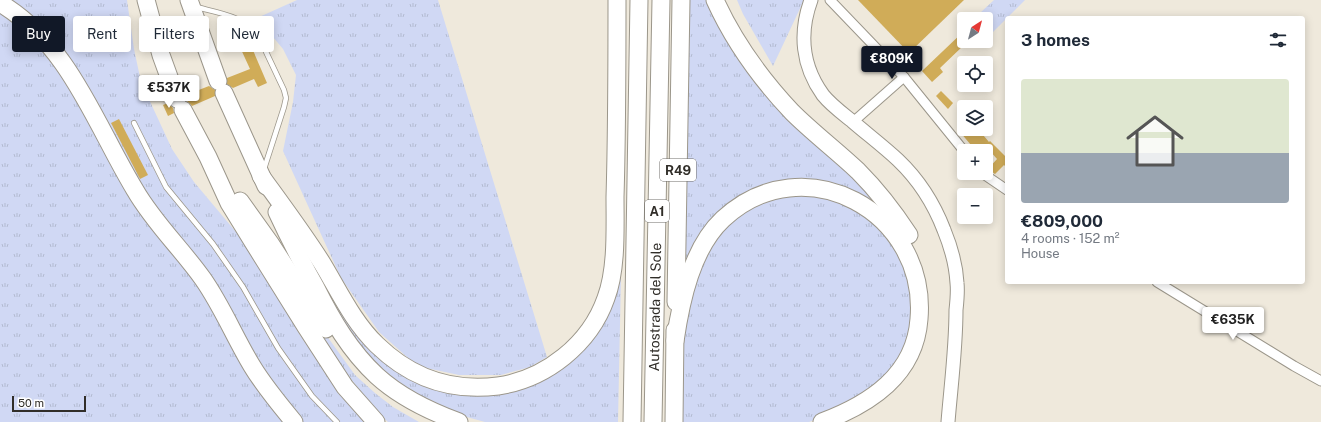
<!DOCTYPE html>
<html lang="en">
<head>
<meta charset="utf-8">
<style>
  :root { --surface:#fff; --page:#f6f6f7; --text:#1f2937; --muted:#747a83; --accent:#111827 }
  body { margin:0; font-family:"Public Sans",sans-serif; background:var(--page); color:var(--text); height:100vh; display:flex; flex-direction:column; font-size:15px; white-space:nowrap }
  * { box-sizing:border-box; margin:0 }
  p { font-size:13px; color:var(--muted) }
  .icon { flex:none; width:22px; height:22px; fill:none; stroke:currentColor; stroke-width:2; stroke-linecap:round; stroke-linejoin:round }
  .map { position:relative; flex:1; overflow:hidden }
  .panel { position:absolute; left:1005px; top:16px; width:300px; height:268px; display:flex; flex-direction:column; background:var(--surface); border-radius:4px; box-shadow:0 2px 10px #0003 }
  .panel>* { flex:none }
  .guide { position:absolute; left:12px; top:16px; width:380px; height:36px; display:flex; gap:8px }
  .needle { width:26px; rotate:36deg }
  .fabs { position:absolute; left:957px; top:12px; display:grid; gap:8px }
  .fabs a { display:grid; place-items:center; width:36px; height:36px; border-radius:4px; background:var(--surface); box-shadow:0 2px 10px #0003; font-size:20px }
  .scale { position:absolute; left:12px; bottom:10px; width:74px; box-sizing:border-box; padding-left:4px; border:2px solid #312e29; border-top:0; font-size:11px; line-height:14px; white-space:nowrap; color:#312e29; -webkit-text-stroke:3px #fff; paint-order:stroke }
  .price { position:absolute; translate:-50% -34px; padding:0 9px; border-radius:4px; background:#fff; color:#222; font-size:13px; line-height:26px; filter:drop-shadow(0 1px 2px #0008) }
  .price::after { content:''; position:absolute; left:50%; top:24px; width:12px; height:9px; margin-left:-6px; background:inherit; clip-path:polygon(0 0,100% 0,50% 100%) }
  .price.selected { background:var(--accent); color:#fff }
  ul { padding:0; list-style:none }
  li { display:grid; align-content:center; gap:8px; height:212px; padding:0 16px }
  li span { display:grid; place-items:center; height:124px; border-radius:4px; color:#555 }
  li>.icon { margin-inline-start:auto }
  span .icon { width:72px; height:72px; fill:#fffc; stroke-width:1 }
  li b { font-size:17px }
  h2 { display:flex; justify-content:space-between; align-items:center; height:48px; padding:0 16px; font-size:17px }
  .tag { padding:0 14px; border-radius:4px; background:var(--surface); box-shadow:0 2px 10px #0003; font-size:14px; line-height:36px }
  .tag.selected { background:var(--accent); color:#fff }
  .map>svg:first-child { display:block }
  .grass { fill:url(#grass-tufts) }
  .building { fill:#d0ac58 }
  .lines { fill:none; stroke-linecap:round; stroke-linejoin:round }
  .lane-casing { stroke:#9b968a; stroke-width:6 }
  .street-casing { stroke:#9b968a; stroke-width:11 }
  .secondary-casing { stroke:#9b968a; stroke-width:15 }
  .highway-casing { stroke:#9b968a; stroke-width:19 }
  .lane { stroke:#fff; stroke-width:4.5 }
  .street { stroke:#fff; stroke-width:9 }
  .secondary { stroke:#fff; stroke-width:13 }
  .highway { stroke:#fff; stroke-width:17 }
  .labels { text-anchor:middle; dominant-baseline:central; stroke-width:4; stroke-linejoin:round; paint-order:stroke }
  .shield { fill:#fff; stroke:#6f6d69; stroke-width:1 }
  .shield-label { font-size:13px; font-weight:bold; fill:#312e29 }
  .street-label { font-size:14px; fill:#312e29; stroke:#fff }
</style>
</head>
<body>
<div class="map">
<svg width="1321" height="422" viewBox="0 0 1321 422">
  <defs>
    <pattern id="grass-tufts" width="24" height="20" patternUnits="userSpaceOnUse"><rect width="24" height="20" fill="#d0d8f4"/><path d="M3 7l-1-3M5 7V3M7 7l1-3M15 17l-1-3M17 17v-4M19 17l1-3" fill="none" stroke="#b3bad1"/></pattern>
  </defs>
  <rect width="100%" height="100%" fill="#efe9dc"/>
  <!-- grass -->
  <g class="grass">
    <polygon points="4,0 127,0 134,49 141,82 172,149 194,182 258,258 278,296 300,335 324,369 370,422 302,422 281,398 164,224 102,118"/>
    <polygon points="297,0 438,0 547,357 530,367 501,375 459,375 417,366 379,332 341,278 283,151 293,102 296,75 283,49 257,18"/>
    <polygon points="687,0 711,0 716,11 895,221 869,202 754,192 681,273"/>
    <polygon points="737,0 804,0 773,66 743,14"/>
    <polygon points="994,0 1025,0 986,39 986,26 989,23 980,13"/>
    <polygon points="0,9 48,50 287,422 0,422"/>
    <polygon points="822,192 873,216 909,266 912,334 888,379 817,419 809,422 678,422 680,356 688,296 717,233 759,200"/>
    <polygon points="621,275 618,422 485,422 456,414 426,401 400,384 380,367 357,344 339,317 323,280 358,328 449,390 548,373 618,277"/>
    <polygon points="285,278 355,375 375,393 393,407 419,422 388,422 380,415 350,378"/>
  </g>
  <!-- building -->
  <g class="building">
    <polygon points="858,0 964,0 909,53"/>
    <polygon points="964,31 964,45 940,68 943,72 932,82 922,71"/>
    <polygon points="249,41 267,83 258,87 254,79 233,88 227,84 227,78 250,69 239,45"/>
    <polygon points="209,86 215,90 215,96 192,106 187,101 186,95"/>
    <polygon points="941,91 953,103 948,109 936,96"/>
    <polygon points="168,103 173,108 174,113 168,116 163,105"/>
    <polygon points="119,119 148,175 140,179 111,123"/>
    <polygon points="964,129 978,129 989,142 990,141 1007,158 1007,168 1004,165 995,174 988,169 997,159 990,151 976,151 960,132"/>
  </g>
  <g class="lines">
    <defs>
      <g id="lane">
        <path d="M196,7C219,13 245,16 259,37L284,90L286,98L284,107L264,169"/>
        <polyline points="134,123 166,187 213,244 243,287 278,348 312,396 337,422"/>
      </g>
      <g id="street">
        <polyline points="830,0 904,77 964,151"/>
        <polyline points="853,122 904,77"/>
        <polyline points="982,173 1007,190"/>
        <polyline points="1157,282 1294,366 1321,381"/>
      </g>
      <path id="secondary" d="M811,0C799,33 802,66 823,95C831,105 842,113 852,121C867,134 883,146 898,160C918,179 934,204 944,230C951,247 956,265 957,283C958,292 957,301 956,310C956,348 951,385 948,422"/>
      <g id="highway">
        <polyline points="146,0 161,55 177,99"/>
        <polyline points="189,0 218,81"/>
        <path d="M715,0C734,42 761,79 792,112C813,133 837,151 858,171C877,190 894,212 909,235"/>
        <path d="M0,3C70,45 95,124 135,190C154,223 181,248 203,279C222,306 235,338 252,366C264,386 279,404 294,422"/>
        <polyline points="224,93 266,186"/>
        <polyline points="183,110 208,157 229,203 253,242 306,327 345,387 376,422"/>
        <path d="M261,176C282,205 303,233 322,263C339,291 353,322 377,345C411,378 451,392 498,386C546,379 590,344 606,298C617,269 615,228 615,197C617,131 617,66 617,0"/>
        <polyline points="240,201 270,243 326,329"/>
        <path d="M277,212C289,238 302,263 316,288C332,320 350,351 377,376C400,397 429,411 459,422"/>
        <polyline points="676,302 681,0"/>
        <path d="M675,341C681,300 692,248 723,219C804,144 928,212 919,319C915,375 870,404 822,422"/>
        <polyline points="632,422 639,0"/>
        <polyline points="653,422 661,0"/>
        <polyline points="674,422 675,330"/>
      </g>
    </defs>
    <!-- lane casing -->
    <use href="#lane" class="lane-casing"/>
    <!-- street casing -->
    <use href="#street" class="street-casing"/>
    <!-- secondary casing -->
    <use href="#secondary" class="secondary-casing"/>
    <!-- highway casing -->
    <use href="#highway" class="highway-casing"/>
    <!-- lane -->
    <use href="#lane" class="lane"/>
    <!-- street -->
    <use href="#street" class="street"/>
    <!-- secondary -->
    <use href="#secondary" class="secondary"/>
    <!-- highway -->
    <use href="#highway" class="highway"/>
  </g>
  <g class="labels">
    <!-- shield labels -->
    <g class="shield">
      <rect x="660" y="159" width="36" height="22" rx="3"/>
      <rect x="645" y="200" width="24" height="22" rx="3"/>
    </g>
    <g class="shield-label">
      <text x="678" y="170">R49</text>
      <text x="657" y="211">A1</text>
    </g>
    <!-- street labels -->
    <g class="street-label">
      <text transform="translate(655 307) rotate(-89)">Autostrada del Sole</text>
    </g>
  </g>
</svg>
<div class="fabs">
<a><svg class="needle" viewBox="-14 -14 28 28"><path d="M0-13l5 13h-10z" fill="#e53935"/><path d="M0 13l5-13h-10z" fill="#747a83"/></svg></a>
<a><svg class="icon" aria-label="locate" viewBox="0 0 24 24"><circle cx="12" cy="12" r="6"/><path d="M12 2v4M12 18v4M2 12h4M18 12h4"/></svg></a>
<a><svg class="icon" aria-label="layers" viewBox="0 0 24 24"><path d="M12 4l9 5-9 5-9-5zM3 14l9 5 9-5"/></svg></a>
<a>+</a>
<a>−</a>
</div>
<div class="scale">50 m</div>
<b class="price selected" style="left:892px;top:80px">€809K</b>
<b class="price" style="left:169px;top:109px">€537K</b>
<b class="price" style="left:1233px;top:341px">€635K</b>
<div class="guide">
<a class="tag selected">Buy</a>
<a class="tag">Rent</a>
<a class="tag">Filters</a>
<a class="tag">New</a>
</div>
<section class="panel">
<h2>3 homes<svg class="icon" aria-label="filters" viewBox="0 0 24 24"><path d="M4 7h16M4 17h16"/><circle cx="9" cy="7" r="2"/><circle cx="15" cy="17" r="2"/></svg></h2>
<ul>
<li><span style="background:linear-gradient(#dfe7d0 60%,#9aa5b1 0)"><svg class="icon" aria-label="home" viewBox="0 0 24 24"><path d="M3 11l9-7 9 7M6 9v11h12V9"/></svg></span><div><b>€809,000</b><p>4 rooms · 152 m²</p><p>House</p></div></li>
</ul>
</section>
</div>
</body>
</html>
